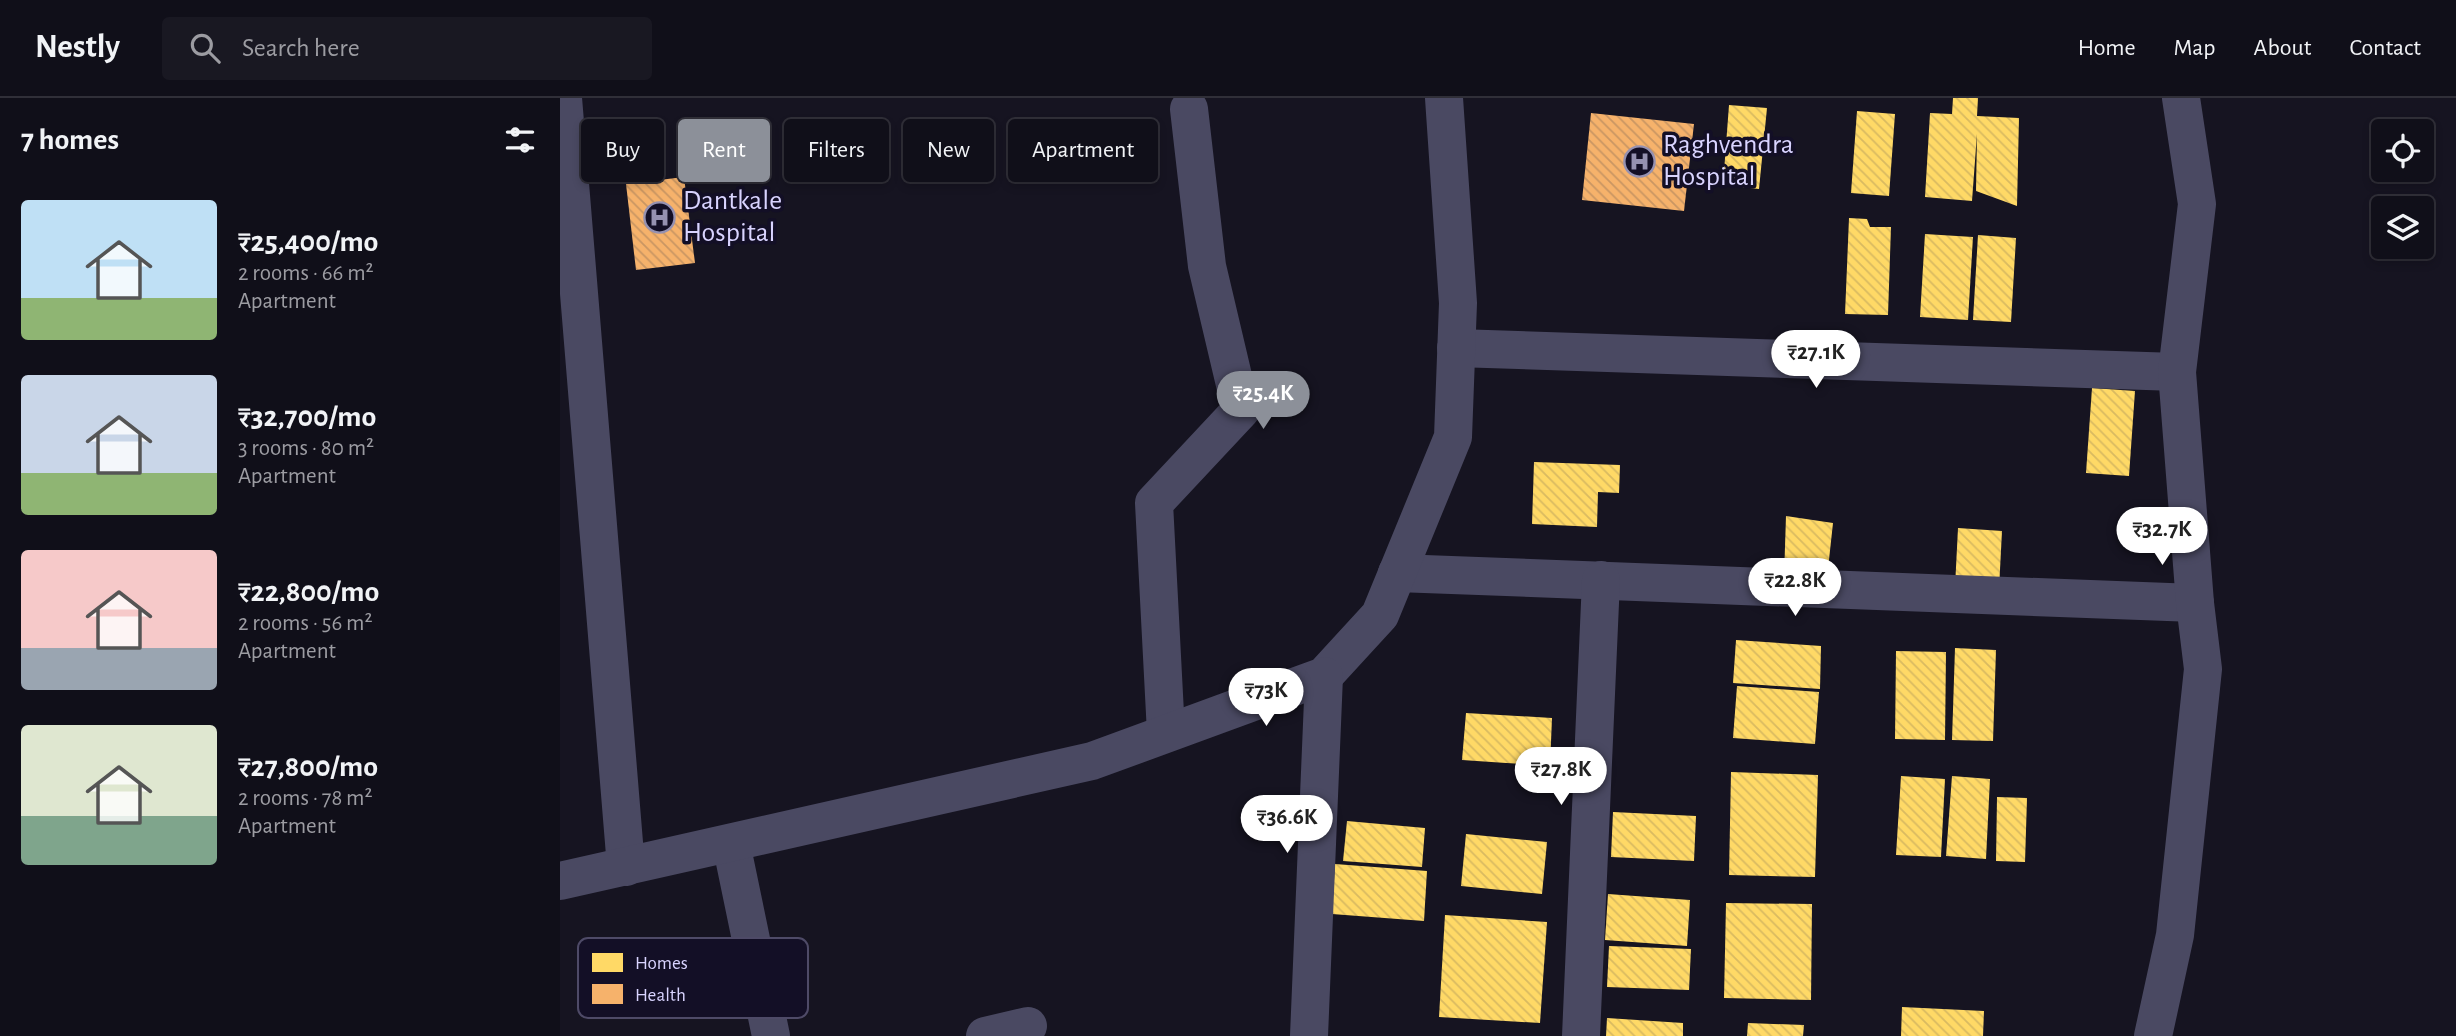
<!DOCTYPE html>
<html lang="en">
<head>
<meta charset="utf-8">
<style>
  :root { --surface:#100f19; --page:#191822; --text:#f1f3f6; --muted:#9c9ca2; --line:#302f38; --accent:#8c9099 }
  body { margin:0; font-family:"Alegreya Sans",sans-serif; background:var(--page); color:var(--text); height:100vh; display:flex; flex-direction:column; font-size:26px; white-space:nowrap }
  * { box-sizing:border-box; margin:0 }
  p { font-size:23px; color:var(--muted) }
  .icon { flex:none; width:38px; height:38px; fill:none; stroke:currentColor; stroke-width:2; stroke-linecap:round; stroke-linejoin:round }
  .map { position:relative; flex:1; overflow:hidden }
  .side { display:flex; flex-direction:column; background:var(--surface); width:560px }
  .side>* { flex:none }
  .top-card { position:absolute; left:21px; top:21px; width:665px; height:63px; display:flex; gap:14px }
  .controls { position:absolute; left:1811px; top:21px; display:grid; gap:14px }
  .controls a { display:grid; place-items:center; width:63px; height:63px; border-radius:7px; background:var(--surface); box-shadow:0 4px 10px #0003,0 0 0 2px var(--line); font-size:35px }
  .price { position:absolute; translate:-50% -60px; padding:0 16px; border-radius:24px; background:#fff; color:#222; font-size:23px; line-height:46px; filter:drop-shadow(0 2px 4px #0008) }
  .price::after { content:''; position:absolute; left:50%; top:42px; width:21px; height:16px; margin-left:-10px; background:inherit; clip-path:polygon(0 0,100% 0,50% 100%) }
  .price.active { background:var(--accent); color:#fff }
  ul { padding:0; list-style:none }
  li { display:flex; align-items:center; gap:21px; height:175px; padding:0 21px }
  li span { display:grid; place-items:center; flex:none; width:196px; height:140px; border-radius:7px; color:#555 }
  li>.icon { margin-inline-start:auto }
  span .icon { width:84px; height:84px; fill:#fffc; stroke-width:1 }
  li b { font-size:30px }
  h2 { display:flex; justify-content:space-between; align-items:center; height:84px; padding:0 21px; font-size:30px }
  .pill { padding:0 24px; border-radius:7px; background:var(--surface); box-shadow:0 4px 10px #0003,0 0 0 2px var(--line); font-size:24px; line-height:63px }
  .pill.active { background:var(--accent); color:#fff }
  header { display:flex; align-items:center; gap:42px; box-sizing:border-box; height:98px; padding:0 35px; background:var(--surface); border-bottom:2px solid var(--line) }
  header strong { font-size:33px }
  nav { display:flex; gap:38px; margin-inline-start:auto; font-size:24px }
  .search { width:490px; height:63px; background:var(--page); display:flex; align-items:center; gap:18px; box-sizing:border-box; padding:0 24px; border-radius:7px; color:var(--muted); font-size:26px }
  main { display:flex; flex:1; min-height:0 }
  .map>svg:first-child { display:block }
  .homes { fill:url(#homes-back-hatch) }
  .health { fill:url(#health-back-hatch) }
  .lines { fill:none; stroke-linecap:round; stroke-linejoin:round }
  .minor { stroke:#4a4962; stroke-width:38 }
  .labels { text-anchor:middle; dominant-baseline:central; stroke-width:7; stroke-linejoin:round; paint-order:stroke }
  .poi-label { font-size:28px; fill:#d9d4ff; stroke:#130f26; text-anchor:start }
  .key { fill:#130f26; stroke:#4e4a67; stroke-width:2 }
  .key-label { font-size:19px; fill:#d9d4ff }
</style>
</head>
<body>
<header>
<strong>Nestly</strong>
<div class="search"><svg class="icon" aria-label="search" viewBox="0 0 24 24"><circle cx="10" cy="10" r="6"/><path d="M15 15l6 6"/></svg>Search here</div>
<nav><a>Home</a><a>Map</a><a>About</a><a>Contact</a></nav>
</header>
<main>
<section class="side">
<h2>7 homes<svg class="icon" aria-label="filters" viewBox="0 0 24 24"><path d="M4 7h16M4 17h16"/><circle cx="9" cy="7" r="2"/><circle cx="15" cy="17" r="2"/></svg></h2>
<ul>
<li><span style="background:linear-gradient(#bfe0f5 70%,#8fb573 0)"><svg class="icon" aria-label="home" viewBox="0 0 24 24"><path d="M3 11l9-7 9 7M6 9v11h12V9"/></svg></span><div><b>₹25,400/mo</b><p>2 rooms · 66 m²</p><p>Apartment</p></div></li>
<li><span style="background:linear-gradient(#c9d6e8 70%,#8fb573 0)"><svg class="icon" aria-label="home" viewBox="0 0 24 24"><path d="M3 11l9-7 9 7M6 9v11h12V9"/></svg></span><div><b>₹32,700/mo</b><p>3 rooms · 80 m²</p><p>Apartment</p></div></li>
<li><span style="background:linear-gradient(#f6c9c9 70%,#9aa5b1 0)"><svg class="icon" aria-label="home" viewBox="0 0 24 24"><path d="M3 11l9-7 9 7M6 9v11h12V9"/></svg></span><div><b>₹22,800/mo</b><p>2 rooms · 56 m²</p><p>Apartment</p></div></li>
<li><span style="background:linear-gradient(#dfe7d0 65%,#7fa58c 0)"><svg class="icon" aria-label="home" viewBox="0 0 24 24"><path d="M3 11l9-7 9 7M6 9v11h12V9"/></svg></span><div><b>₹27,800/mo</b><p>2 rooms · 78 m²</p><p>Apartment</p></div></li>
</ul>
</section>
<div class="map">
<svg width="1896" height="938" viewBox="0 0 1896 938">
  <defs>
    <pattern id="homes-back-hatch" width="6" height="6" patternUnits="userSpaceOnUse" patternTransform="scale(1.75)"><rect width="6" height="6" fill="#ffd966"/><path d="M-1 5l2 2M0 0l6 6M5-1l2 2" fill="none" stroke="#d9ba61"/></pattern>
    <pattern id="health-back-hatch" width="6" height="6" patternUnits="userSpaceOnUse" patternTransform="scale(1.75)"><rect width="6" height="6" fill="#f6b26b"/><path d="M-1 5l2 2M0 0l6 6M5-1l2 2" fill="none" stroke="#c99663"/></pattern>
  </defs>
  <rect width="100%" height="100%" fill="#161421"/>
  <!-- homes -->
  <g class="homes">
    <polygon points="1393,0 1418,0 1417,18 1459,20 1457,108 1416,93 1417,36 1412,103 1365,99 1370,15 1392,16"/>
    <polygon points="1169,7 1207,10 1199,91 1163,87"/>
    <polygon points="1297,13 1335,16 1329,98 1291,95"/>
    <polygon points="1289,120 1307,121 1310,129 1331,129 1328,217 1285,216"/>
    <polygon points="1365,136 1413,139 1408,222 1360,219"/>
    <polygon points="1418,137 1456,140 1451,224 1413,222"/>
    <polygon points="1532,290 1575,293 1569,378 1526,375"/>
    <polygon points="974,364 1060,367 1059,395 1038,394 1037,429 972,426"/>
    <polygon points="1226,418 1273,425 1267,480 1224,479"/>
    <polygon points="1398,430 1442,433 1439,491 1395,489"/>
    <polygon points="1176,542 1261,548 1260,591 1173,585"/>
    <polygon points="1395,550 1436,552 1433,643 1392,642"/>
    <polygon points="1336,553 1386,554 1385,642 1335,641"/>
    <polygon points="1177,588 1259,594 1255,646 1173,640"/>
    <polygon points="906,615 992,620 990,668 902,662"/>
    <polygon points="1171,674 1258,677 1255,779 1169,777"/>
    <polygon points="1341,678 1385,681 1381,759 1336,757"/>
    <polygon points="1392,678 1430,681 1426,761 1386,758"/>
    <polygon points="1437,699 1467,700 1465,764 1436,763"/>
    <polygon points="1053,714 1136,718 1134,763 1051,759"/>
    <polygon points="787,723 865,730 862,769 783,763"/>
    <polygon points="906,736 987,744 982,796 901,788"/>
    <polygon points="775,766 867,773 864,823 772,816"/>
    <polygon points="1048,796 1130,802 1127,848 1045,842"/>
    <polygon points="1166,805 1252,806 1251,902 1164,900"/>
    <polygon points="885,817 987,824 980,925 879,919"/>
    <polygon points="1049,848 1131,851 1129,892 1047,889"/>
    <polygon points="1342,909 1424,913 1423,938 1341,938"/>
    <polygon points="1047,920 1123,925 1123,938 1046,938"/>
    <polygon points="1188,925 1244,927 1243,938 1187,938"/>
  </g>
  <!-- health -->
  <g class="health">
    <polygon points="1031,15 1134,26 1124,113 1022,102"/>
    <polygon points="124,79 135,165 76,172 66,86"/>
  </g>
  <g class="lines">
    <!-- minor -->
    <g class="minor">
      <polyline points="3,0 66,769"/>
      <polyline points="896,250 1617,274"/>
      <polyline points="837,475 1635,505"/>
      <polyline points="606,635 594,405 681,312 647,168 629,11"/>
      <polyline points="171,745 211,938"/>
      <polyline points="0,783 532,663 764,578 820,517 893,339 898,205 884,0"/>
      <polyline points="425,938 468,928"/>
      <polyline points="749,938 764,578"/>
      <polyline points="1021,938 1041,482"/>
      <polyline points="1593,938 1615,837 1643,571 1635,505 1617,274 1637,106 1621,0"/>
    </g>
  </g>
  <!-- icons -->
  <defs>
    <symbol id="hospital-ring" viewBox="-11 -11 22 22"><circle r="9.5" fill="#130f26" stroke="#9591b1" stroke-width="1.5"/><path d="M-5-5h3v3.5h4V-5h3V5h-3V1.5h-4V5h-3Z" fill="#9591b1"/></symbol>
  </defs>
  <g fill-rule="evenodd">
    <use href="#hospital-ring" x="1062" y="46" width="35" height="35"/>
    <use href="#hospital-ring" x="82" y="102" width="35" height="35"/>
  </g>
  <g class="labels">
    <!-- poi labels -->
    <g class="poi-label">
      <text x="1103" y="47">Raghvendra<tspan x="1103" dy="32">Hospital</tspan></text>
      <text x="123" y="103">Dantkale<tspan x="123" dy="32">Hospital</tspan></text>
    </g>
  </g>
  <!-- legend -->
  <rect x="18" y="840" width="230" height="80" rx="10" class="key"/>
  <rect x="32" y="855" width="31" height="19" fill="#ffd966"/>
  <rect x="32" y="886" width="31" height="20" fill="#f6b26b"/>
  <g class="key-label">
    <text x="75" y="871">Homes</text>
    <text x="75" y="903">Health</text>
  </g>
</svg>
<div class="controls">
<a><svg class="icon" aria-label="locate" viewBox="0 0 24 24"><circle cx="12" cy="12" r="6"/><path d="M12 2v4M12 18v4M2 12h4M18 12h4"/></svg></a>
<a><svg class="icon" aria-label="layers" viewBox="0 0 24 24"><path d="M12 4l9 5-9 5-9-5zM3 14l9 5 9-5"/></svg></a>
</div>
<b class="price" style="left:1256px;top:292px">₹27.1K</b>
<b class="price active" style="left:703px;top:333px">₹25.4K</b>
<b class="price" style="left:1602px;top:469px">₹32.7K</b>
<b class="price" style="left:1235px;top:520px">₹22.8K</b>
<b class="price" style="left:706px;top:630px">₹73K</b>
<b class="price" style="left:1001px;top:709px">₹27.8K</b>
<b class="price" style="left:727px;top:757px">₹36.6K</b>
<div class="top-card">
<a class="pill">Buy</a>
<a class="pill active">Rent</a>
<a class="pill">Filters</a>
<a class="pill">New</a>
<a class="pill">Apartment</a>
</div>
</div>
</main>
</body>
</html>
